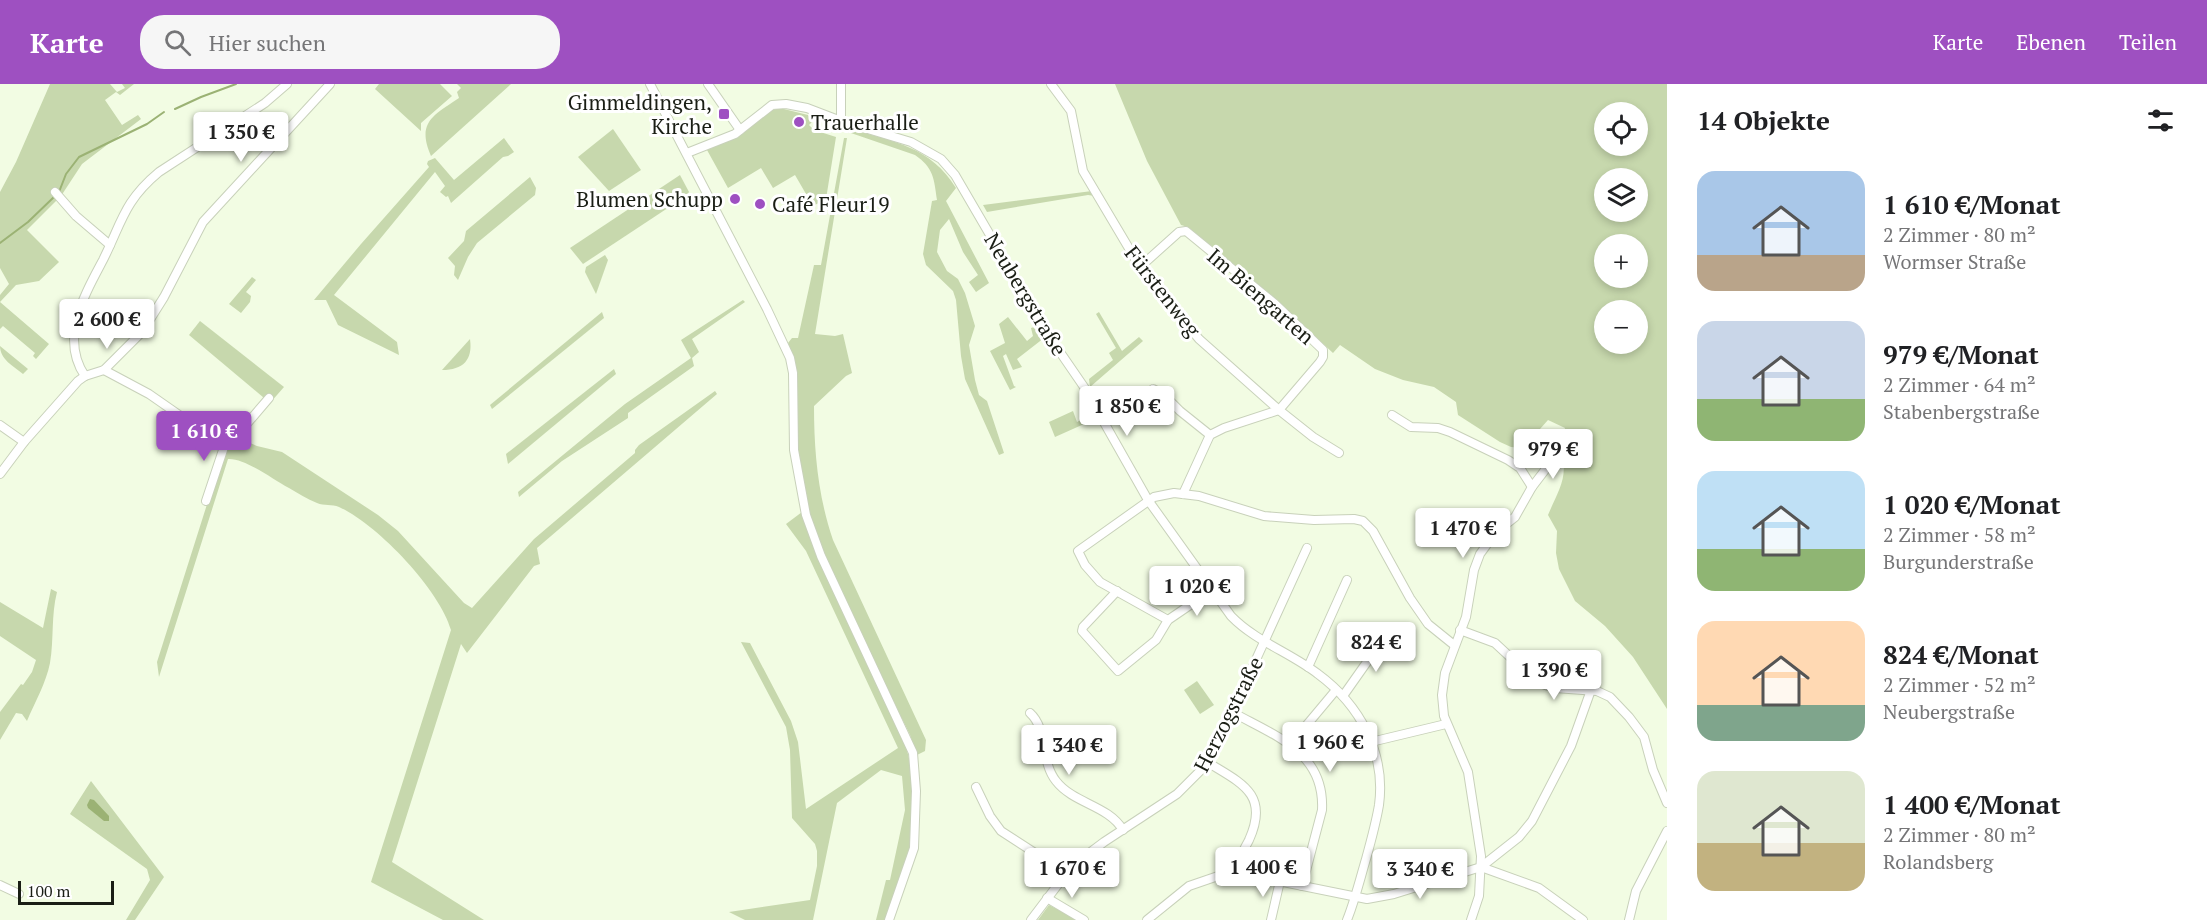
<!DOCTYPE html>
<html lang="de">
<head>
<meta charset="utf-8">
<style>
  :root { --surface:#fff; --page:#f6f6f6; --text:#202124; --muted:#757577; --accent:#9e50c1 }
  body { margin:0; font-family:"PT Serif",serif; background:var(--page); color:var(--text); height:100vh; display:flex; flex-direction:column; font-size:22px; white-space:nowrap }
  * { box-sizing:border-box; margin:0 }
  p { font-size:20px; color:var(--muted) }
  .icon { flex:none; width:33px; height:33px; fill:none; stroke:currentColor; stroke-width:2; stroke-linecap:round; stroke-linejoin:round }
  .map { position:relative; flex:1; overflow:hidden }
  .details { display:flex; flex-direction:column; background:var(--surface); width:540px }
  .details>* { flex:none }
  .controls { position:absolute; left:1594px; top:18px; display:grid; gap:12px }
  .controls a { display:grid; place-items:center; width:54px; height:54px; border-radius:50%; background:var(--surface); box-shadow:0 3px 9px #0003; font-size:30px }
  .scale { position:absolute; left:18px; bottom:15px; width:96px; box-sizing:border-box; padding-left:6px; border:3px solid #1a1e15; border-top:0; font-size:16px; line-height:21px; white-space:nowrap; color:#1a1e15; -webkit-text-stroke:4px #fff; paint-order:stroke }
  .price { position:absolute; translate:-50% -51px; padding:0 14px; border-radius:6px; background:#fff; color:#222; font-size:20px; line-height:39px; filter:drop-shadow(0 2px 3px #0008) }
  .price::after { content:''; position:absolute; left:50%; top:36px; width:18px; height:14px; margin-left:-9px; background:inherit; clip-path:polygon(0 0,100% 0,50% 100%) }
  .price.on { background:var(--accent); color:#fff }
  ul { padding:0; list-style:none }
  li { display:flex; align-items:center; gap:18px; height:150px; padding:0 30px }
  li span { display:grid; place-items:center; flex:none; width:168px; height:120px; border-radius:18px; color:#555 }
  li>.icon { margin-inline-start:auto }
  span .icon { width:72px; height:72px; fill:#fffc; stroke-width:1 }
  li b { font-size:26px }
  h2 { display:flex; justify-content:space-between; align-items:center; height:72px; padding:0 30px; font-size:26px }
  header { display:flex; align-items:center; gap:36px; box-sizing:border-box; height:84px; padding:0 30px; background:var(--accent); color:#fff }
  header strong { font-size:28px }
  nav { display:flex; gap:33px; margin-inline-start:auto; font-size:21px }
  .search { width:420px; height:54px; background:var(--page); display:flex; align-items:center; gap:15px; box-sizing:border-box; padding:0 21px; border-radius:24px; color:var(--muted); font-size:22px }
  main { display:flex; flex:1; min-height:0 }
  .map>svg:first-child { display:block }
  .green { fill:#c7d8ad; fill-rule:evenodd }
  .water { fill:#9bb274 }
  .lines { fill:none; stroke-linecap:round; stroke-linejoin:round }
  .stream { stroke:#9bb274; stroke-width:2 }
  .minor-casing { stroke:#c8d1ba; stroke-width:10 }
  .minor { stroke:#fff; stroke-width:8 }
  .poi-dot { fill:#9e50c1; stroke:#fff; stroke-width:2 }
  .labels { text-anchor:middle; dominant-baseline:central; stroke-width:6; stroke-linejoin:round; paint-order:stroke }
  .poi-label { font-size:21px; fill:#1a1e15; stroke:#fff; text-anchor:end }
  .street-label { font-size:21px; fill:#1a1e15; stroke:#fff }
</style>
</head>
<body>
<header>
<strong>Karte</strong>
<div class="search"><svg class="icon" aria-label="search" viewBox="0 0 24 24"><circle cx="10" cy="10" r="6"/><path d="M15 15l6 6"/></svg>Hier suchen</div>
<nav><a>Karte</a><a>Ebenen</a><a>Teilen</a></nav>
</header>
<main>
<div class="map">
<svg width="1667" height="836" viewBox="0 0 1667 836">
  <rect width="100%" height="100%" fill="#f2fce3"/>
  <!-- green -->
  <g class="green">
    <polygon points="50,0 110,0 117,8 125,4 122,0 134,0 120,11 116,8 105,16 122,41 138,31 141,35 82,80 61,112 27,146 59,178 39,197 16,201 0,218 0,211 9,200 0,184 0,108 16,78"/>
    <polygon points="379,0 440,0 452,12 421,39 421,47 375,5"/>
    <path d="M457,0H511L431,72C416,38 434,31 459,14L457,8L461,4Z"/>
    <path d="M1115,0H1667V625L1633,573L1605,542L1575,517L1559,485L1556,469L1557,447L1548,431C1558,407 1571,390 1559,365L1565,344L1548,336L1523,364L1511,363L1500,358L1458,331L1456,318L1434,303L1403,296L1375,285L1340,261L1333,269L1277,217L1188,143L1181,141L1147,77ZM1605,28H1638V62H1605ZM1605,94H1638V128H1605ZM1605,160H1638V194H1605ZM1605,226H1638V260H1605Z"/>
    <polygon points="780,24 808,31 813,37 809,41 814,46 836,53 826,115 813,122 795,91 773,104 761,84 728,104 707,66 741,51 770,27"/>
    <polygon points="613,45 641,86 609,107 578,73"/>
    <path d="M850,45C893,57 931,63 956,104L946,117L989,199L976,208L969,198L978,191L963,168L949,135L940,146L937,168L947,187L958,195L965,209L975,242L969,261L975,296L979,311L987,317L1004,369L999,371L965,295L961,272L956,216L953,207L926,181L923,170L932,117L937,116C934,95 934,84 915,71L848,48L847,46Z"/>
    <polygon points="504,54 514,68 508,72 503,73 451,119 448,112 446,113 440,108 445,102 435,88 334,211 397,258 399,271 338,241 326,216 314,216 361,160 429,83 427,80 428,77 435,74 454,96"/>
    <path d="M844,54H847L815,250L835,252L843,250L852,289L846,292L814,322C814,368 818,412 833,456L926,656L925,667L917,671L910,651L865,559L816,451L806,415L797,357L794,275L788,259L792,254H798L814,181H821Z"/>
    <polygon points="680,91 689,108 686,112 583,180 570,164"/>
    <polygon points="530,93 536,104 535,111 477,159 468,173 458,196 454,191 455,182 448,174 464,157 466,147"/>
    <polygon points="1092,107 1095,112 1088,111 987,128 983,121"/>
    <polygon points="605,171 608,176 596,210 585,188 586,183"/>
    <polygon points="252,193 256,196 246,208 251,212 250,218 241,229 229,220"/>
    <polygon points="743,216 745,218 692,255 699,268 692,274 694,282 628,329 628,334 562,377 519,413 518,408 625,320 691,274 681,256"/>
    <polygon points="0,218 49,260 36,275 33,272 35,269 3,242 0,245"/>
    <polygon points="602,228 604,234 492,325 490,321"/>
    <polygon points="1099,228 1122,267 1139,253 1143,257 1090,303 1089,295 1113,276 1109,269 1116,264 1096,230"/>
    <polygon points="1008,233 1027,257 1033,252 1031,244 1037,242 1044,254 1017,275 1022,283 1013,286 1006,270 1003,272 1014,302 1016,303 1010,306 990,267 1005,259 999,240"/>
    <polygon points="200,237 284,303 270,319 189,251"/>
    <path d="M470,255C473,276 463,286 442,286Z"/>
    <path d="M0,262L28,285L23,290C13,282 0,275 0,262Z"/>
    <polygon points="614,285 616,290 508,380 506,370"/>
    <path d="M715,307L717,310L537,464L540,480L534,482L467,569L461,560L392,778L484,836H443L371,798L451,546C440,506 377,440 339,423C332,420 324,422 317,419C307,415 298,409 289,404C272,395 245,374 228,375L159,593L157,578L222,373L230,360L238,354L257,362L282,368L378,431L398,447L464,519L472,524L534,455L635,369V366L639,361Z"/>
    <polygon points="1073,327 1077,338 1088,332 1093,336 1055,353 1049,338"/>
    <polygon points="802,428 906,662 912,687 912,762 887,836 876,836 886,796 890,796 905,726 902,692 881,686 837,719 813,836 745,836 729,828 810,816 817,782 817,767 815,760 792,734 790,666 786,643 741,558 750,559 791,637 798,658 806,725 898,664 806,467 786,440"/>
    <path d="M51,505L57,508C51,531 54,555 50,579C46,599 35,618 27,637L22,630L16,629L0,656V628L21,600L23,601L32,588L36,576L0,552V518L43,544Z"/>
    <polygon points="1197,597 1214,621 1200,630 1184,606"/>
    <polygon points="91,697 164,793 135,836 126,836 150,796 147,785 70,730"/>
    <polygon points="1049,821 1079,836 1038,836"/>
  </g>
  <!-- water -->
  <polygon class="water" points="90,715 94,716 109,732 109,737 104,737 88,724 87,721"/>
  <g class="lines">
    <!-- stream -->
    <g class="stream">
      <polyline points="175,25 201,13 236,0"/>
      <polyline points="59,108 66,90 79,73 147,40 164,28"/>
      <polyline points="0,159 28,138 55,112"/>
    </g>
    <defs>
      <g id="minor">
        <polyline points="650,0 767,225 790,274 793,289 794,366 806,431 821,472 913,669 916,707 914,764 889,836"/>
        <polyline points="708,0 740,46"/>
        <polyline points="841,0 841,37"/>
        <polyline points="1051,0 1071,27 1083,87 1143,188 1199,255 1279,326 1313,353 1339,369"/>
        <path d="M687,69L735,50L772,21L786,20L807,24L841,37L911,58L941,75L955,91L1049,252L1084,303L1148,416L1231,532C1255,557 1291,569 1318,590C1360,621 1386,669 1379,721C1376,739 1371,757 1366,775C1360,795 1355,816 1347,836"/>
        <polyline points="55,108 76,132 110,161"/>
        <polyline points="1140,183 1179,148 1186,147 1274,219 1323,266 1323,273 1320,278 1279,326 1224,344 1210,351 1183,410"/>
        <polyline points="104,286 149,310 205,349 229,357"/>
        <path d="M85,292C59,254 85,210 103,176C122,138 124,117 159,88L265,19L287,0"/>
        <polyline points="1153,305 1164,311 1180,327 1210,351"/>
        <polyline points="1392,331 1411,343 1438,344 1450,348 1508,376 1520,384 1532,403"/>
        <polyline points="0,341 24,358"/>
        <polyline points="0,390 24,358 78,297 85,292 104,286 142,248 164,213 203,138 330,0"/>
        <polyline points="206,417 225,360 239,349 269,314"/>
        <polyline points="1117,507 1083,543 1082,547 1118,587 1156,556 1168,536 1212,506"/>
        <polyline points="1168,536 1100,498 1085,481 1078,467 1154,413 1174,409 1199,412 1264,432 1314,436 1354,435 1363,437 1373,447 1410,514 1428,540 1454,561"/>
        <polyline points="1460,546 1495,559 1523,585 1545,601 1555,604 1597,607 1610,613 1629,633 1644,653 1653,686 1667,719"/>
        <polyline points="1308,583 1347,496"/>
        <polyline points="1343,612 1374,568 1376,563 1376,554"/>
        <path d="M1232,628C1275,652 1325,668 1322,726L1302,802"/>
        <path d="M1030,629C1048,645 1040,677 1056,697C1074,720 1108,721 1123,746"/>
        <polyline points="1371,658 1446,640"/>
        <polyline points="1290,661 1336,606"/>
        <path d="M1207,678C1241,699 1270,710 1249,756C1244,766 1236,778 1235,790"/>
        <polyline points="976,703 990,732 1001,747 1066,789"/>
        <polyline points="1481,783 1539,804 1583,836"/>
        <polyline points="0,801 19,810"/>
        <polyline points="1047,814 1084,836"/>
        <polyline points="1031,836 1072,782 1104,758 1177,710 1202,685 1232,628 1307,464"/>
        <polyline points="1147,836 1189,802 1221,791 1248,791 1367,815 1394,810 1481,783 1519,753 1532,737 1571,662 1591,606"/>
        <polyline points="1271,836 1280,797"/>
        <polyline points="1471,836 1479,812 1481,772 1468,688 1444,632 1442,611 1445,589 1466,533 1474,486 1480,470 1496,448 1515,433 1532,403 1555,373"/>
        <polyline points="1629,836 1636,807 1667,747"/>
      </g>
    </defs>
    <!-- minor casing -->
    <use href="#minor" class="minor-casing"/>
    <!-- minor -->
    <use href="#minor" class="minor"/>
  </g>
  <!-- markers -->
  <g class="poi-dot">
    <rect x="718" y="24" width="12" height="12" rx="3"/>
    <circle cx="799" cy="38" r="6"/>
    <circle cx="735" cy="115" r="6"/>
    <circle cx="760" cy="120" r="6"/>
  </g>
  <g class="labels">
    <!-- poi labels -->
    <g class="poi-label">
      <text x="712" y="18">Gimmeldingen,<tspan x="712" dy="24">Kirche</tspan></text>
      <text x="811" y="38" text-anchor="start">Trauerhalle</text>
      <text x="723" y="115">Blumen Schupp</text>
      <text x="772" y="120" text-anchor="start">Café Fleur19</text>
    </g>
    <!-- street labels -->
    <g class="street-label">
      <text transform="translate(1163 207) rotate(52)">Fürstenweg</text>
      <text transform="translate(1026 210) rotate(59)">Neubergstraße</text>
      <text transform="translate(1261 212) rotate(41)">Im Biengarten</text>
      <text transform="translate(1228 630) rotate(-63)">Herzogstraße</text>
    </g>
  </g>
</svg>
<div class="controls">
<a><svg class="icon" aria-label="locate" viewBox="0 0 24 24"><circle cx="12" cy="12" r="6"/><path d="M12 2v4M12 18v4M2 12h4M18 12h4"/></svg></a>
<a><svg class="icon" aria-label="layers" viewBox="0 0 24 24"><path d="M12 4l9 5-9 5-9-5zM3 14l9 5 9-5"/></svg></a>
<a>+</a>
<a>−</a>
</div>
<div class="scale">100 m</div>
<b class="price" style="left:241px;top:79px">1 350 €</b>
<b class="price" style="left:107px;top:266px">2 600 €</b>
<b class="price" style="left:1127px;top:353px">1 850 €</b>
<b class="price on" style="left:204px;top:378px">1 610 €</b>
<b class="price" style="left:1553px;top:396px">979 €</b>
<b class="price" style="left:1463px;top:475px">1 470 €</b>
<b class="price" style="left:1197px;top:533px">1 020 €</b>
<b class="price" style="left:1376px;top:589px">824 €</b>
<b class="price" style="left:1554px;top:617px">1 390 €</b>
<b class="price" style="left:1330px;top:689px">1 960 €</b>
<b class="price" style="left:1069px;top:692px">1 340 €</b>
<b class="price" style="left:1263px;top:814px">1 400 €</b>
<b class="price" style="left:1072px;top:815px">1 670 €</b>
<b class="price" style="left:1420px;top:816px">3 340 €</b>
</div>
<section class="details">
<h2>14 Objekte<svg class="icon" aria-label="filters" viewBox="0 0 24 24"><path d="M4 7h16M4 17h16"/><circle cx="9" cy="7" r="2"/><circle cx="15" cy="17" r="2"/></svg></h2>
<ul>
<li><span style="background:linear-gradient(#a9c7e8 70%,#b9a48a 0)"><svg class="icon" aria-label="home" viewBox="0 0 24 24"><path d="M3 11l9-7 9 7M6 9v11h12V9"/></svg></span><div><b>1 610 €/Monat</b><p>2 Zimmer · 80 m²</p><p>Wormser Straße</p></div></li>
<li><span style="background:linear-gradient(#c9d6e8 65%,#8fb573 0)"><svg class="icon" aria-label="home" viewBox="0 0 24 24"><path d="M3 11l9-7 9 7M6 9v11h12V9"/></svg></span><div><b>979 €/Monat</b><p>2 Zimmer · 64 m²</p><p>Stabenbergstraße</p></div></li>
<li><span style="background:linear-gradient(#bfe0f5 65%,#8fb573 0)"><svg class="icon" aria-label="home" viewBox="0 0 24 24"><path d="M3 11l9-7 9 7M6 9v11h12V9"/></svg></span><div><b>1 020 €/Monat</b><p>2 Zimmer · 58 m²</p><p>Burgunderstraße</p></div></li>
<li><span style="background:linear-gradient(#ffd9b3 70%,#7fa58c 0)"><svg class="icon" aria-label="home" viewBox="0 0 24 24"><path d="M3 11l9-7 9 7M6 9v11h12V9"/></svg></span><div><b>824 €/Monat</b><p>2 Zimmer · 52 m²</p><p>Neubergstraße</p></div></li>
<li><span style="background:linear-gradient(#dfe7d0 60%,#c2b280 0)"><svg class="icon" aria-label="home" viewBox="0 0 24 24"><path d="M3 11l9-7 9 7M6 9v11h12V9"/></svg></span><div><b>1 400 €/Monat</b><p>2 Zimmer · 80 m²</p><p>Rolandsberg</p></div></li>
</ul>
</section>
</main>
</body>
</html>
